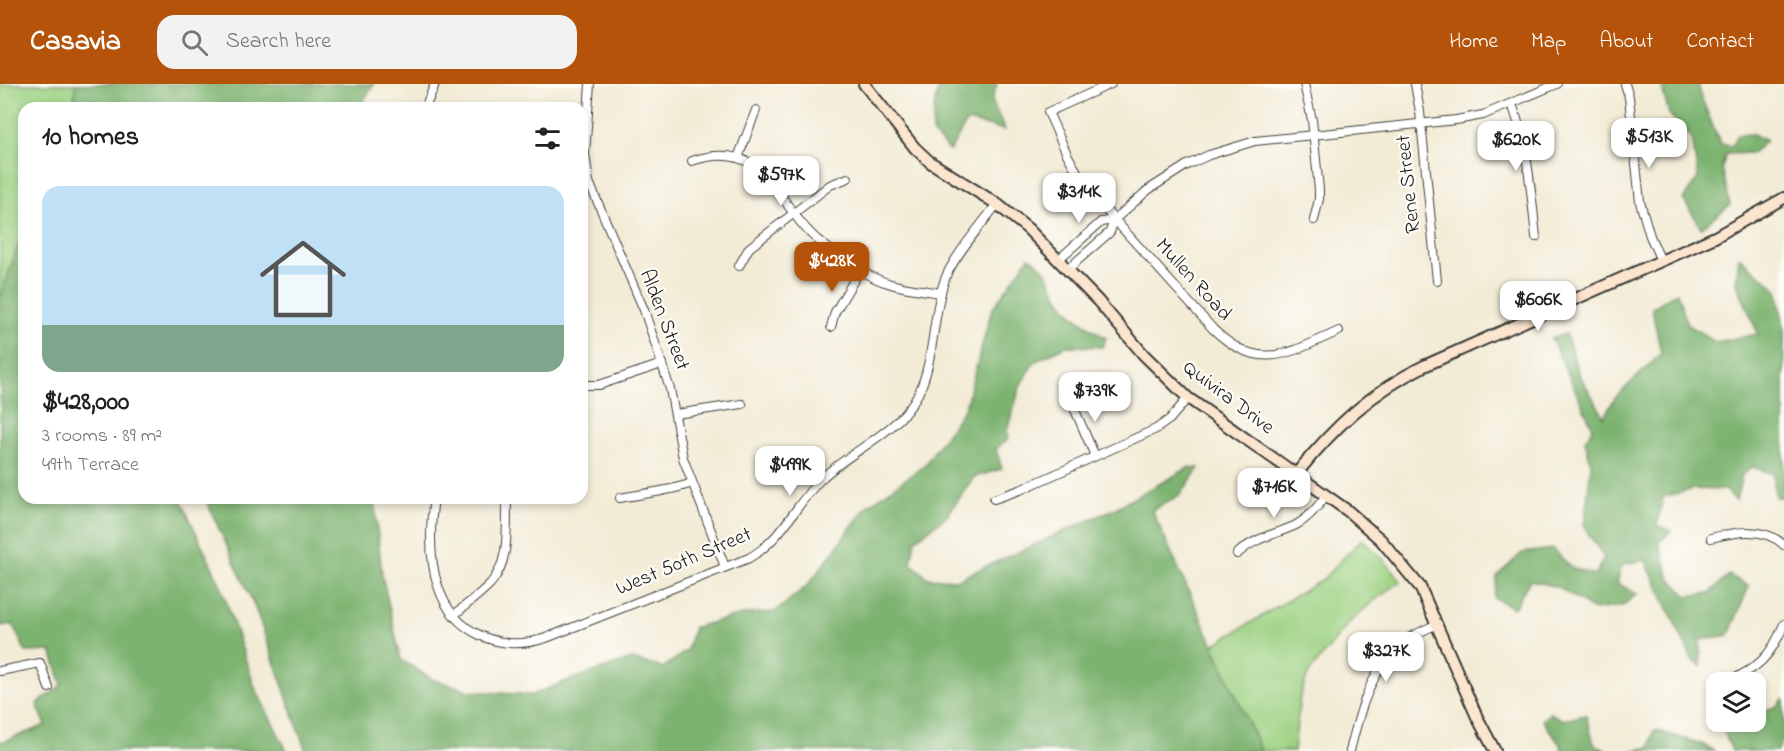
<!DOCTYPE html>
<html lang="en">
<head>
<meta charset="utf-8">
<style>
  :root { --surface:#fff; --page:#f2f2f2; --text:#202124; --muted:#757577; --line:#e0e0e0; --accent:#b45309 }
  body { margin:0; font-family:"Indie Flower",sans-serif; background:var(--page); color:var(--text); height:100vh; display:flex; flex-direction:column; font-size:22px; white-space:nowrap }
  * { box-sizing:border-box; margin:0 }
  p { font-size:20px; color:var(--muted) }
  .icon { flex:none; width:33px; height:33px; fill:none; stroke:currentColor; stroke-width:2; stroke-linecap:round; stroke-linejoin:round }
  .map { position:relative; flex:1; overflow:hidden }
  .sheet { position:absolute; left:18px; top:18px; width:570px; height:402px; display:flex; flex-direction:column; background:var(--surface); border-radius:18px; box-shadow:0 3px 9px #0003 }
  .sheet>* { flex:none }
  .fabs { position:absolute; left:1706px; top:588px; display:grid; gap:12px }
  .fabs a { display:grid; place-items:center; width:60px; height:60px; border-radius:12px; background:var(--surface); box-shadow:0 3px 9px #0003; font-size:30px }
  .price { position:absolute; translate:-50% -51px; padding:0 14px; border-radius:12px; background:#fff; color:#222; font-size:20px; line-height:39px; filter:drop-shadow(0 2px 3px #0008) }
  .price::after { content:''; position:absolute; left:50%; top:36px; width:18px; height:14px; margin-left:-9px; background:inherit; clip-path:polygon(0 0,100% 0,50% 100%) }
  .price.active { background:var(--accent); color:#fff }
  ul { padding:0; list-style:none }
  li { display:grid; align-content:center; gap:12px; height:318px; padding:0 24px }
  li+li { border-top:2px solid var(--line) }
  li span { display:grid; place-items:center; height:186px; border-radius:18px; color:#555 }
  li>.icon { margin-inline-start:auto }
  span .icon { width:108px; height:108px; fill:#fffc; stroke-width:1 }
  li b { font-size:26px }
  h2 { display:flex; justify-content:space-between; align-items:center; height:72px; padding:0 24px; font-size:26px }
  header { display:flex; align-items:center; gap:36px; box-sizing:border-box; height:84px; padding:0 30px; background:var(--accent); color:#fff }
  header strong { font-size:28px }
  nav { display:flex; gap:33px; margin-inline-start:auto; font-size:21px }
  .search { width:420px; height:54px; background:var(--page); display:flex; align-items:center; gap:15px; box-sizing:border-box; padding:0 21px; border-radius:18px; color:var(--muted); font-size:22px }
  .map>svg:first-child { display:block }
  .green { fill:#9cd181; stroke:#5c764e; stroke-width:1.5 }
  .forest { fill:#7db36f; stroke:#4c6846; stroke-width:1.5 }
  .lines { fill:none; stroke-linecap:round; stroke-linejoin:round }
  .street-casing { stroke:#3c3b38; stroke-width:10 }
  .secondary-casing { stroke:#3c3b38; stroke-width:14 }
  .street { stroke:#fff; stroke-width:8 }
  .secondary { stroke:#fce5cf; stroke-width:10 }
  .labels { text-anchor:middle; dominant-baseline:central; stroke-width:4.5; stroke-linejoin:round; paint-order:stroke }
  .street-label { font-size:21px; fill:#1c1c1c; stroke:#fdfcf7 }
</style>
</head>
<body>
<header>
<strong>Casavia</strong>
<div class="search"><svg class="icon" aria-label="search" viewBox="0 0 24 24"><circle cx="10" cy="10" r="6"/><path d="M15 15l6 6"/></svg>Search here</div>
<nav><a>Home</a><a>Map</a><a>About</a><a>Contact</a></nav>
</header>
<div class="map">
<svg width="1784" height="667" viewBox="0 0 1784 667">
  <rect width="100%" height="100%" fill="#fdfcf7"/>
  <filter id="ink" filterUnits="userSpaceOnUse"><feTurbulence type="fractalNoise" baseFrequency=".0167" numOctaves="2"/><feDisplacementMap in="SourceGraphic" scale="12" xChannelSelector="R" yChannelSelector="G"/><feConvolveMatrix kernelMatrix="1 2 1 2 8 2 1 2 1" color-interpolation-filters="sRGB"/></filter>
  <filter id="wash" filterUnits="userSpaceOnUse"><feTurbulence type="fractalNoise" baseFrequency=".008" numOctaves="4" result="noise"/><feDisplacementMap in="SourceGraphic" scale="24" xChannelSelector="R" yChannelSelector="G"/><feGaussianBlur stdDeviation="1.35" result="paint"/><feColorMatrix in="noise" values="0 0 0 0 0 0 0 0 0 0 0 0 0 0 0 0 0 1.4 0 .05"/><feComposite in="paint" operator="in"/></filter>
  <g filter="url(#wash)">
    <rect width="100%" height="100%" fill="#f2ebd5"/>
    <!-- green -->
    <g class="green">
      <polygon points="0,0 82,0 73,24 24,24 24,169 0,235"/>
      <polygon points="1362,455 1384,476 1401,497 1371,519 1348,540 1308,590 1300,612 1294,667 1261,667 1213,561 1322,496"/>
    </g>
    <!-- forest -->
    <g class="forest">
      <polygon points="75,0 374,0 359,24 74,24"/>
      <polygon points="940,0 997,0 992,17 1005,46 967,37 950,67 932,49 935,17"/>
      <polygon points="1661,0 1699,0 1699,8 1720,60 1732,62 1737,51 1753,50 1766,57 1752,69 1726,70 1722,84 1730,121 1701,144 1683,115 1698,94 1692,54 1669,30"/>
      <polygon points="24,144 24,414 180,414 221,502 255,604 287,667 0,667 0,657 5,657 46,641 37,620 62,601 51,567 26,568 12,540 0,542 0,215"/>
      <path d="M1029,173C1052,188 1048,198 1062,218C1072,233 1091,245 1106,254L1102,263L1065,262L1034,278L1021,300L1007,346L1009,354L996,365L1002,385L974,393L947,432L915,456L911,479L928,494L956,496L1114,425L1188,384H1199L1180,411L1152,426L1261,667H306L254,521L205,414H374L382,491L401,576L432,595L470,607L532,611L572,595L632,575L663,584L687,566L694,543L746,530L775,528L809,500L867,422L924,382L965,324L992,225Z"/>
      <polygon points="1739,173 1777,205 1784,243 1784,413 1775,413 1773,390 1753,383 1742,391 1736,417 1726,406 1694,405 1663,413 1657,441 1671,447 1659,459 1670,495 1688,512 1710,509 1729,491 1749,502 1729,551 1700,556 1701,582 1693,577 1645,476 1622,481 1617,499 1637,510 1622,522 1594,526 1560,504 1530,496 1514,524 1494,514 1497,492 1522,469 1553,465 1572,484 1595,491 1604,473 1584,443 1591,380 1585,356 1593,344 1551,254 1566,250 1579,290 1604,333 1615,314 1661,270 1652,224 1677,208 1687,240 1715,258 1758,250 1736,198"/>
      <polygon points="1784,614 1784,654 1777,667 1732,667 1720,638 1755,638 1755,630 1777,622"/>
      <polygon points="1550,629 1563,636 1586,631 1594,660 1607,667 1561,667 1562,663 1542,636"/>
      <polygon points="1654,646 1702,660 1714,667 1631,667 1650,663"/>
    </g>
  </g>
  <g filter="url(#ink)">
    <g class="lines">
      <defs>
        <g id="street">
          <polyline points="590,0 585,70 589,98 644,226 654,256 670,305 683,374 725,483"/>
          <path d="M1111,0L1048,28L1067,70L1086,104L1213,245C1259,290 1289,269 1339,247"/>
          <polyline points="1304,0 1312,36 1319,106 1319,115 1314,136"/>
          <polyline points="1415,0 1420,28 1437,197"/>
          <polyline points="1625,0 1629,13 1640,118 1650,152 1661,177"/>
          <path d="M1512,20C1528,63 1531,107 1536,153"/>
          <polyline points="425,24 435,0"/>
          <polyline points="738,74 756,26"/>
          <path d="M692,77C768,52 775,122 820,158C841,174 865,193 891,200C907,205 924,206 941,209"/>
          <polyline points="1059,175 1101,138 1114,136"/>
          <polyline points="739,182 749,164 830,101 848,94"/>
          <polyline points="1068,185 1110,148 1114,136 1148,106 1187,81 1209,71 1255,57 1456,36 1483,31 1557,0"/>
          <polyline points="831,243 835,228 860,186"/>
          <polyline points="582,301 599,301 662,280"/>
          <polyline points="1071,317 1095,372"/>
          <polyline points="676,330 742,320"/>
          <path d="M434,414C430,442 429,475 438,502C453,550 501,569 546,554L749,474C784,454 795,420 822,394C853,365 898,349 918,310C935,277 932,230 945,195C954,172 982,140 997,120"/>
          <path d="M620,414C645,409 668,408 692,399"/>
          <polyline points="994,415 1020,406 1156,345 1170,335 1188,314"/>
          <path d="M1711,454C1736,448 1763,442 1784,461"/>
          <path d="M1237,470C1255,453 1275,451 1296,441C1309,434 1318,423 1326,411"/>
          <path d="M454,531C466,521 479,511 490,500C511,477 506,443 507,414"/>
          <polyline points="0,587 40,579 49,604"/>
          <path d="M1727,598C1758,584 1771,573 1784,540"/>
          <path d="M1350,667C1358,634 1368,595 1391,569C1403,555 1421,547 1438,540"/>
        </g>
        <g id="secondary">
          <polyline points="864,0 915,64 930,78 997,120 1028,145 1098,217 1144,271 1188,314 1348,427 1381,456 1420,503 1477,633 1495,667"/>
          <path d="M1297,389C1334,343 1370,309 1424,282L1715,153L1784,114"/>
        </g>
      </defs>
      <!-- street casing -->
      <use href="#street" class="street-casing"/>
      <!-- secondary casing -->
      <use href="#secondary" class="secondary-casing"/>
      <!-- street -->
      <use href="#street" class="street"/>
      <!-- secondary -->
      <use href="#secondary" class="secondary"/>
    </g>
  </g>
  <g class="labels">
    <!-- street labels -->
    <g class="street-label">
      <text transform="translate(1409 100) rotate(-96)">Rene Street</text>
      <text transform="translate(1193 196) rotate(48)">Mullen Road</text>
      <text transform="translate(664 236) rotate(69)">Alden Street</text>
      <text transform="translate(1228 314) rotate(37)">Quivira Drive</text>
      <text transform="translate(684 478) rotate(-23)">West 50th Street</text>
    </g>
  </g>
</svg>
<div class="fabs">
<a><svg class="icon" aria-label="layers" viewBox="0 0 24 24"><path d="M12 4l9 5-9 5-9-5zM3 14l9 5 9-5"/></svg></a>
</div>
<b class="price" style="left:1649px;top:85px">$513K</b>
<b class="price" style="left:1516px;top:88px">$620K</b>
<b class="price" style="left:781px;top:123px">$597K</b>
<b class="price" style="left:1079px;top:140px">$314K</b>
<b class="price active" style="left:832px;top:209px">$428K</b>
<b class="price" style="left:1538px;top:248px">$606K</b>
<b class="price" style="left:1095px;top:339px">$739K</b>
<b class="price" style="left:790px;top:413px">$499K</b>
<b class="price" style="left:1274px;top:435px">$716K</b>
<b class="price" style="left:1386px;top:599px">$327K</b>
<section class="sheet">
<h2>10 homes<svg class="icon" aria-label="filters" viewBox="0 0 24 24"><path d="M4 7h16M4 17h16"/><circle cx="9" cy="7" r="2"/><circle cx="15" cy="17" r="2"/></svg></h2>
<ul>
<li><span style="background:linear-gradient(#bfe0f5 75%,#7fa58c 0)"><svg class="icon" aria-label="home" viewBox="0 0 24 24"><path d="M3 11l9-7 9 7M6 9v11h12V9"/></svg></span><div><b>$428,000</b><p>3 rooms · 89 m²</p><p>49th Terrace</p></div></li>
</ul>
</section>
</div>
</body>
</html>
